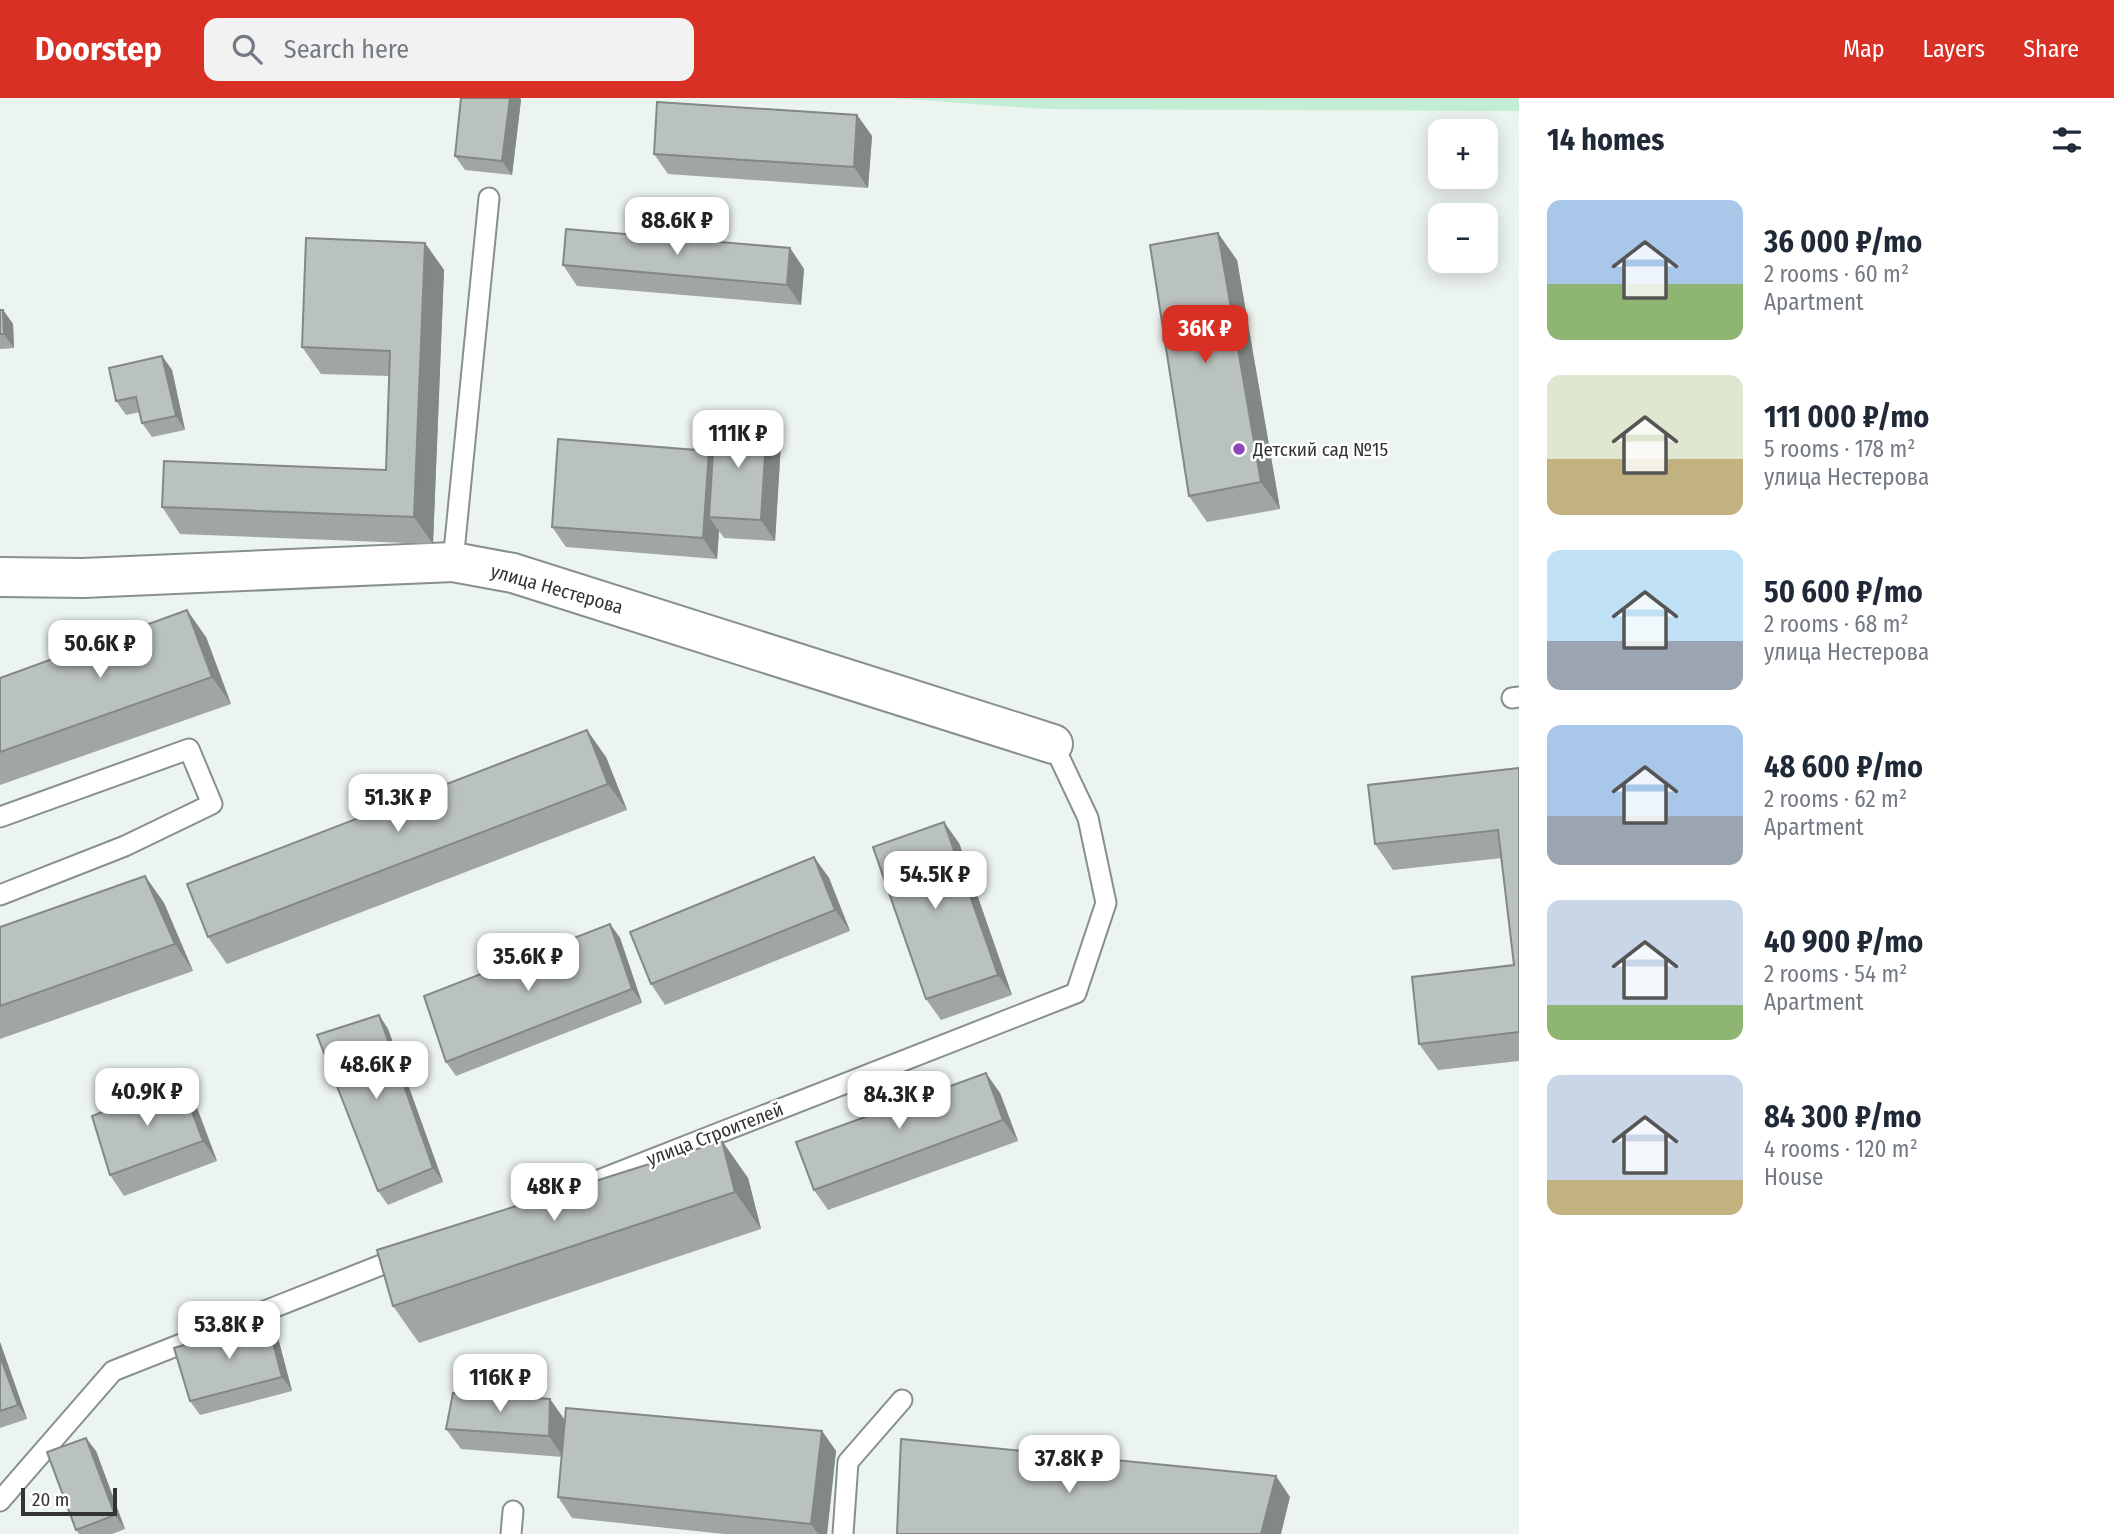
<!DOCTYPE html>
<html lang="en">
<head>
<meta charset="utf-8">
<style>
  :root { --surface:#fff; --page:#f2f2f3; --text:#1f2937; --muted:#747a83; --accent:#d93025 }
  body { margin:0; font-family:"Fira Sans Condensed",sans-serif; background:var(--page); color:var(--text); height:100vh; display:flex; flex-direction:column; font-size:26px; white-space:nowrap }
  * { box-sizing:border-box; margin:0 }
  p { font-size:23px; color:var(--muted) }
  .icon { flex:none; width:38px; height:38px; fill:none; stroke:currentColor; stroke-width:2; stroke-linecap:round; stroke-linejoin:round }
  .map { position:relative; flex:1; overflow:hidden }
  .drawer { display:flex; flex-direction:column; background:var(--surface); width:595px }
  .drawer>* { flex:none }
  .fabs { position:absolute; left:1428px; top:21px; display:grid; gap:14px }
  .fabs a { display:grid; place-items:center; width:70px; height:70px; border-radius:14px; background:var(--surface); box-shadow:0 4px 18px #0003; font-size:35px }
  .scale { position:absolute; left:21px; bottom:18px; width:96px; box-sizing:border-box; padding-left:7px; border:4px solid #313432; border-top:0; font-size:19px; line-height:24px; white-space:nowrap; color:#313432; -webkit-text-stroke:5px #fff; paint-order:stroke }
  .price { position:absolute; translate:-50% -60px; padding:0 16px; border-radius:14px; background:#fff; color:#222; font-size:23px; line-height:46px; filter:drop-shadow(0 2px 4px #0008) }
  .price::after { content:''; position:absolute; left:50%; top:42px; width:21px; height:16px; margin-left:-10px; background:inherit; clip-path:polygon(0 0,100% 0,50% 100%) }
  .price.current { background:var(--accent); color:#fff }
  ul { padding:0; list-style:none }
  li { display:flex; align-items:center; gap:21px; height:175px; padding:0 28px }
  li span { display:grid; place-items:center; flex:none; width:196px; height:140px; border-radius:14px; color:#555 }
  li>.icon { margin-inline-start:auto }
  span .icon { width:84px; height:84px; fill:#fffc; stroke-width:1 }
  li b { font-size:30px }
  h2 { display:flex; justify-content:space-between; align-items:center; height:84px; padding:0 28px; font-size:30px }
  header { display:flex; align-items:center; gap:42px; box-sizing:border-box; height:98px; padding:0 35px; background:var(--accent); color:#fff }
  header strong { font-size:33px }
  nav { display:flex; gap:38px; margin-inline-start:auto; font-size:24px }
  .search { width:490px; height:63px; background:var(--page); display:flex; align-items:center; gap:18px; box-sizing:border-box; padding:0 24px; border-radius:14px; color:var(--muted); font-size:26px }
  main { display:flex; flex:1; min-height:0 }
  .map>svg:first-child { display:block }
  .green { fill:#c4edd5 }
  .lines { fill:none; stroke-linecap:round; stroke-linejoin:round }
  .service-casing { stroke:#88908b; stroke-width:23 }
  .minor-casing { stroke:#88908b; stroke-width:42 }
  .service { stroke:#fff; stroke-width:19 }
  .minor { stroke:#fff; stroke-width:38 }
  .wall { fill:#a0a7a3 }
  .shaded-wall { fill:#828884 }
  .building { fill:#bac2bd; stroke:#828884; stroke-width:2 }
  .poi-dot { fill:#8d47bb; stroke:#fff; stroke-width:2.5 }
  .labels { text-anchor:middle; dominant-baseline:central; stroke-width:5; stroke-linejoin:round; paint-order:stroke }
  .poi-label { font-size:19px; fill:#313432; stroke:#fff; text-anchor:start }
  .street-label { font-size:19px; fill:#313432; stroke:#fff }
</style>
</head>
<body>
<header>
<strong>Doorstep</strong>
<div class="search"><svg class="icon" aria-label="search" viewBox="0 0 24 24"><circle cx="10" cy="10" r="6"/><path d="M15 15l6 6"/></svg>Search here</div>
<nav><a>Map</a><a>Layers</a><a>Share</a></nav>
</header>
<main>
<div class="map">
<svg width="1519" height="1436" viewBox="0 0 1519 1436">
  <rect width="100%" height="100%" fill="#ecf4ef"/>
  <!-- green -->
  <polygon class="green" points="893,0 1519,0 1519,13 1043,11"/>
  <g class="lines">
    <defs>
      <g id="service">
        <polyline points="453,464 489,100"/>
        <polyline points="1512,600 1519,599"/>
        <polyline points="0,719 189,651 212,706 125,748 0,797"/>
        <polyline points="576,1091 1076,895 1106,805 1088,720 1053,646"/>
        <polyline points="0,1403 113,1273 404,1158"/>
        <polyline points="511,1436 513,1413"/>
        <polyline points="843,1436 848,1364 902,1302"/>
      </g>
      <polyline id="minor" points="0,479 83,480 453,464 513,475 1053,646"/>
    </defs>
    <!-- service casing -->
    <use href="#service" class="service-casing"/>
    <!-- minor casing -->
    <use href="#minor" class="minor-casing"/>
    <!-- service -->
    <use href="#service" class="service"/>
    <!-- minor -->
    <use href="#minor" class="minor"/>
  </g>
  <!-- wall -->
  <g class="wall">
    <polygon points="461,0 520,0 521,2 512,77 465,72 455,58"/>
    <polygon points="857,17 872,38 868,90 668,76 654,56"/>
    <polygon points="425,145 444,172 433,446 180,436 162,409 386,372 389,278 321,276 302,249"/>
    <polygon points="790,150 804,171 801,207 577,188 563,167"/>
    <polygon points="1237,162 1280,411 1207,424 1189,398"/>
    <polygon points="0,212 3,212 13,226 14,250 0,251"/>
    <polygon points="162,258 172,272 185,332 152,339 142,325 140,314 126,317 116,303"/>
    <polygon points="767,325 781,345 775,443 724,440 719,433 717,461 566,449 552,429 709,353 713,358"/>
    <polygon points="206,539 231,606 0,687 0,580"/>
    <polygon points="606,659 627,712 227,866 208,839"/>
    <polygon points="1519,670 1519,963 1438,972 1419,946 1514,867 1502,760 1393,772 1375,746"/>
    <polygon points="959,745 1012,897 941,922 926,901"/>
    <polygon points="814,759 829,780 850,833 665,907 651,886"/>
    <polygon points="145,778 164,805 193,873 0,941 0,829"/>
    <polygon points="610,826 620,840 642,905 456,978 446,964"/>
    <polygon points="379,917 388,931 443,1084 388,1107 378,1093"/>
    <polygon points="1000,995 1018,1043 828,1112 814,1092"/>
    <polygon points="194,1002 217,1063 124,1098 110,1077"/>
    <polygon points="722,1043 748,1080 761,1131 419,1245 393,1208"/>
    <polygon points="267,1222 277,1236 292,1293 200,1317 190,1303"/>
    <polygon points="0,1244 27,1321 0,1330"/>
    <polygon points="550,1301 564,1321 564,1334 822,1333 836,1353 827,1436 724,1436 572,1420 558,1399 562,1359 461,1351 446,1331"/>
    <polygon points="96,1353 125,1431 112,1436 79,1436 76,1432"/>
  </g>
  <!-- shaded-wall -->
  <g class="shaded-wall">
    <polygon points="510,0 520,0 521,2 512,77 502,63"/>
    <polygon points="857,17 872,38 868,90 854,69"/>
    <polygon points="1218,135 1237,162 1280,411 1261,384"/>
    <polygon points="425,145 444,172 433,446 414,419"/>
    <polygon points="790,150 804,171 801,207 787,187"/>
    <polygon points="3,212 13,226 14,250 4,236"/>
    <polygon points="162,258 172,272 185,332 176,318"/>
    <polygon points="767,325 781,345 775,443 761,422"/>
    <polygon points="709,353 723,373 709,419 719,433 717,461 703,440"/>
    <polygon points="187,512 206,539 231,606 212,579"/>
    <polygon points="587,632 606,659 627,712 608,686"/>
    <polygon points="944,724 959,745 1012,897 998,877"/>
    <polygon points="814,759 829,780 850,833 835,812"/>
    <polygon points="145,778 164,805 193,873 175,846"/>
    <polygon points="610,826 620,840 642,905 632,891"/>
    <polygon points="379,917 388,931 443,1084 433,1070"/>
    <polygon points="986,975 1000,995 1018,1043 1003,1022"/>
    <polygon points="180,982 194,1002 217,1063 203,1043"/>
    <polygon points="722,1043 748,1080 761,1131 735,1094"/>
    <polygon points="267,1222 277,1236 292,1293 282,1279"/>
    <polygon points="0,1244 27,1321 18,1307 0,1258"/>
    <polygon points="550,1301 564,1321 563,1359 549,1338"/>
    <polygon points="822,1333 836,1353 827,1436 818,1436 811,1426"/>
    <polygon points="86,1340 96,1353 125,1431 115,1417"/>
    <polygon points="1276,1378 1290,1399 1281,1436 1261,1436"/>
  </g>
  <!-- building -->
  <g class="building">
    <polygon points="461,0 510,0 502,63 455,58"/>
    <polygon points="657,4 857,17 854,69 654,56"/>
    <polygon points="566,131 790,150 787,187 563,167"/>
    <polygon points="1218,135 1261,384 1189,398 1150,147"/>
    <polygon points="306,140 425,145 414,419 162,409 164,363 386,372 390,253 302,249"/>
    <polygon points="0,212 3,212 4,236 0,236"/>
    <polygon points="162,258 176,318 142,325 136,299 116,303 109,270"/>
    <polygon points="715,322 767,325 761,422 709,419"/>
    <polygon points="558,341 709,353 703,440 552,429"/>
    <polygon points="187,512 212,579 0,654 0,580"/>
    <polygon points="587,632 608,686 208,839 187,786"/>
    <polygon points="1519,670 1519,934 1419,946 1412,879 1514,867 1498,732 1375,746 1368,687"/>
    <polygon points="944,724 998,877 926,901 873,749"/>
    <polygon points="814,759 835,812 651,886 630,834"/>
    <polygon points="145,778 175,846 0,908 0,829"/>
    <polygon points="610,826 632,891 446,964 424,898"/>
    <polygon points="379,917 433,1070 378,1093 317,937"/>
    <polygon points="986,975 1003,1022 814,1092 796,1044"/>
    <polygon points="180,982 203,1043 110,1077 92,1018"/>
    <polygon points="722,1043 735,1094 393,1208 377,1152"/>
    <polygon points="267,1222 282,1279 190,1303 174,1250"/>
    <polygon points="0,1258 18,1307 0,1313"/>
    <polygon points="453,1295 550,1301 549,1338 446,1331"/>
    <polygon points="566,1310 822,1333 811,1426 558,1399"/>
    <polygon points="86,1340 115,1417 76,1432 47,1354"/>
    <polygon points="901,1341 1276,1378 1261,1436 897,1436"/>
  </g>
  <!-- markers -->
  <circle class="poi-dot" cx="1239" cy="351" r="7"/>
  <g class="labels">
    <!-- poi labels -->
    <g class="poi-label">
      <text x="1253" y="351">Детский сад №15</text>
    </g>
    <!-- street labels -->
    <g class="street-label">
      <text transform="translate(557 491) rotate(16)">улица Нестерова</text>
      <text transform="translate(715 1036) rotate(-21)">улица Строителей</text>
    </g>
  </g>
</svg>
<div class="fabs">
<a>+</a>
<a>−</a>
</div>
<div class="scale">20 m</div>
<b class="price" style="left:677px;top:159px">88.6K ₽</b>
<b class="price current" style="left:1205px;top:267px">36K ₽</b>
<b class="price" style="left:738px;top:372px">111K ₽</b>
<b class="price" style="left:100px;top:582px">50.6K ₽</b>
<b class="price" style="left:398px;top:736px">51.3K ₽</b>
<b class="price" style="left:935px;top:813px">54.5K ₽</b>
<b class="price" style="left:528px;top:895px">35.6K ₽</b>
<b class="price" style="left:376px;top:1003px">48.6K ₽</b>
<b class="price" style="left:147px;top:1030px">40.9K ₽</b>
<b class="price" style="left:899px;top:1033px">84.3K ₽</b>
<b class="price" style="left:554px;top:1125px">48K ₽</b>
<b class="price" style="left:229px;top:1263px">53.8K ₽</b>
<b class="price" style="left:500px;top:1316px">116K ₽</b>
<b class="price" style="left:1069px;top:1397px">37.8K ₽</b>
</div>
<section class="drawer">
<h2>14 homes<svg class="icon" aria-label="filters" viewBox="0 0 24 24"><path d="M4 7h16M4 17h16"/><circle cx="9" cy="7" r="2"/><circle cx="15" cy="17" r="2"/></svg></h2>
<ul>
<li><span style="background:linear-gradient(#a9c7e8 60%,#8fb573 0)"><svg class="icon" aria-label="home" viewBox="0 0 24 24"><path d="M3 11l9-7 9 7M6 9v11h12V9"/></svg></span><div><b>36 000 ₽/mo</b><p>2 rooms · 60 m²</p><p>Apartment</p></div></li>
<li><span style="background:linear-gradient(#dfe7d0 60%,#c2b280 0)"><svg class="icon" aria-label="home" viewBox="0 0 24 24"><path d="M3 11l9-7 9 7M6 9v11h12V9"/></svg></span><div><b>111 000 ₽/mo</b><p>5 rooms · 178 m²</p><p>улица Нестерова</p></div></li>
<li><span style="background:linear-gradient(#bfe0f5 65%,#9aa5b1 0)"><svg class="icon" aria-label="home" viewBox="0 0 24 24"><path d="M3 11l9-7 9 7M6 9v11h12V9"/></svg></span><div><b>50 600 ₽/mo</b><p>2 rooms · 68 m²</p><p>улица Нестерова</p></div></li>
<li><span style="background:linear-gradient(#a9c7e8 65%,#9aa5b1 0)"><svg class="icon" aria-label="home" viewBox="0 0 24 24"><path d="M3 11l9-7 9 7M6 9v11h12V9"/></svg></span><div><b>48 600 ₽/mo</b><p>2 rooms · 62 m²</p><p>Apartment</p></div></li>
<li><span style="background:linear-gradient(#c9d6e8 75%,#8fb573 0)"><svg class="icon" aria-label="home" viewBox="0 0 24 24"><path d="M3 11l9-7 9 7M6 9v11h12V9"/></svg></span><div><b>40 900 ₽/mo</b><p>2 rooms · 54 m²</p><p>Apartment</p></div></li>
<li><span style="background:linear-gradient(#c9d6e8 75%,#c2b280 0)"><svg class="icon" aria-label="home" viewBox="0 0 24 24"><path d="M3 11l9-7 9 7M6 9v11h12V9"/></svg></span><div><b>84 300 ₽/mo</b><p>4 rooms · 120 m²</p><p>House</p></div></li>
</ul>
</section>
</main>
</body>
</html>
